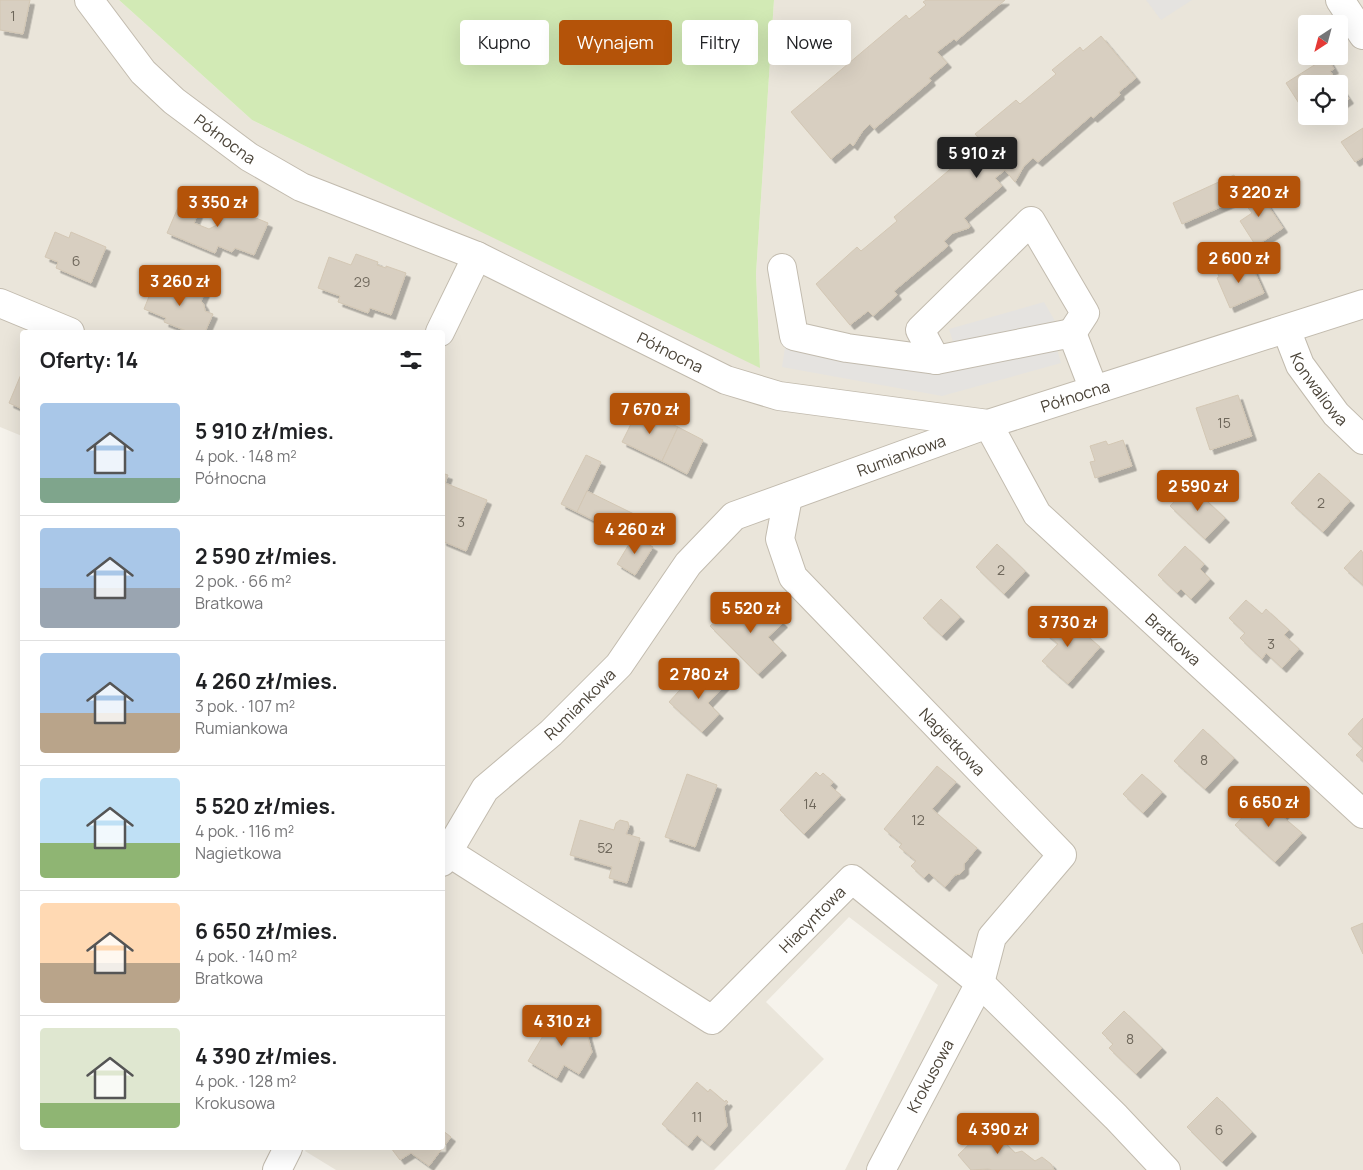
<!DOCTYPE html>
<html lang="pl">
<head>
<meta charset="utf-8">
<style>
  :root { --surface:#fff; --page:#f2f2f2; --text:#202124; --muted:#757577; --line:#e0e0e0; --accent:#b45309 }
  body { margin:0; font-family:Manrope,sans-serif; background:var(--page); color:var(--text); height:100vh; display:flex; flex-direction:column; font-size:19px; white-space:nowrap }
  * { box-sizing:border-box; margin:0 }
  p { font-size:16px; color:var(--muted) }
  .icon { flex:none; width:28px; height:28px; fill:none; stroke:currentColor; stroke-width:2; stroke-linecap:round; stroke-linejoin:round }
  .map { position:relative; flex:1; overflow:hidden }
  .side { position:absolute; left:20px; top:330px; width:425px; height:820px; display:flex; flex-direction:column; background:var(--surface); border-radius:5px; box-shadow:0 5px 20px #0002 }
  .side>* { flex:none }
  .hud { position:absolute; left:460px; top:20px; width:475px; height:45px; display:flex; gap:10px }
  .needle { width:32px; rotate:216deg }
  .fabs { position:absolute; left:1298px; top:15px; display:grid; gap:10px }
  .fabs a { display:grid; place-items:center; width:50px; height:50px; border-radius:5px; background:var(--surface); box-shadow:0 5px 20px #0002; font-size:25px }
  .price { position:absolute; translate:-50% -42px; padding:0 11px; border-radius:5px; background:var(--accent); color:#fff; font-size:16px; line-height:32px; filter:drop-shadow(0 1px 2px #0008) }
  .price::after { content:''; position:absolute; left:50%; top:30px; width:15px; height:11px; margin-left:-8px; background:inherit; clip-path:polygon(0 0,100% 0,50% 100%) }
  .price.on { background:#222; color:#fff }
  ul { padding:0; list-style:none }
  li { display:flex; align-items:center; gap:15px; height:125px; padding:0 20px }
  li+li { border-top:1px solid var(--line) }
  li span { display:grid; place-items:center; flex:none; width:140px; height:100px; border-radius:5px; color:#555 }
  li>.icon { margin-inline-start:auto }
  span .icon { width:60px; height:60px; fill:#fffc; stroke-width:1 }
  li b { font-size:21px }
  h2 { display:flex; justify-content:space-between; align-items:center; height:60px; padding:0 20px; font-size:21px }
  .chip { padding:0 18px; border-radius:5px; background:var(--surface); box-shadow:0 5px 20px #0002; font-size:18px; line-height:45px }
  .chip.on { background:var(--accent); color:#fff }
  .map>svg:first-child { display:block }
  .residential { fill:#eae5da; fill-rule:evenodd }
  .green { fill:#d2eab5 }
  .parking { fill:#e5e3e0 }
  .building { fill:#d8cfc1; stroke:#d3c7b4; filter:url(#shadow) }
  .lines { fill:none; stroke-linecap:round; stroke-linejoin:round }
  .minor-casing { stroke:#c2bbae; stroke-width:30 }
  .minor { stroke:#fff; stroke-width:28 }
  .labels { text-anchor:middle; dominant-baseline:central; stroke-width:4.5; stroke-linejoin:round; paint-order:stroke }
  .number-label { font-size:14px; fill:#6e675b }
  .street-label { font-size:16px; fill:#4b4439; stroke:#fff }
</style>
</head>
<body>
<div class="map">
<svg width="1363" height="1170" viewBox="0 0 1363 1170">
  <defs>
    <filter id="shadow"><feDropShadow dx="4.5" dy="4.5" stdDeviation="0" flood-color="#0004"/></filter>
  </defs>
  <rect width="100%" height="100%" fill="#f6f3ec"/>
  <!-- residential -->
  <path class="residential" d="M0,0H119L252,120L760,367L756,274L774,0H1363V1170H845L938,985L849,917L766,1002L824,1059L714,1170H336L305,1151L307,1148H442V332H22V436L0,427ZM1306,24H1339V56H1306ZM1306,84H1339V116H1306Z"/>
  <!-- green -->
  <polygon class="green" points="119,0 774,0 756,274 760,368 252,120"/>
  <!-- parking -->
  <g class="parking">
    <polygon points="1146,0 1192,0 1161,20"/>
    <polygon points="1044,302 1055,321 955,348 949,329"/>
    <polygon points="786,341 943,371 1055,342 1061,363 942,396 782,367"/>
  </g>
  <!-- building -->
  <g class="building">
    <polygon points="0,0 30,0 23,34 0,30"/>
    <polygon points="926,0 1005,0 956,41 954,39 937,52 947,63 929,78 931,81 874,129 870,124 862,132 853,146 850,143 831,159 791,112 906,15 909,19 926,5 923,2"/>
    <polygon points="1101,36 1136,78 1119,92 1120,95 1093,118 1091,116 1038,162 1033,158 1024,166 1015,182 1005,170 995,178 1002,186 964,218 970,226 969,228 953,233 944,241 948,246 894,291 897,295 873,316 868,311 850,325 816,284 857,247 861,251 897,221 894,217 982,142 975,134 1016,100 1020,104 1056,74 1052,70 1080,47 1083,51"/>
    <polygon points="1327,57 1334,69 1330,71 1349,99 1339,106 1339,84 1306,84 1306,104 1305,102 1300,105 1286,83"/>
    <polygon points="1363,128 1363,157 1355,162 1341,142"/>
    <polygon points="1234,175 1243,195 1241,198 1182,224 1173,203"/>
    <polygon points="1255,186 1283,228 1256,246 1240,221 1252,213 1240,197"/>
    <polygon points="183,196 202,204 194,223 209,229 217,225 214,217 220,203 268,223 254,255 235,248 232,252 218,246 215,253 167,233"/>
    <polygon points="55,232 69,238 71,232 106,247 91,283 56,268 58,262 45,257"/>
    <polygon points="356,254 378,262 377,265 386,268 386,266 406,273 391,315 370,308 368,313 338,302 340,296 318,288 329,257 351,265"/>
    <polygon points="1231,262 1235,269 1250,262 1264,293 1230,308 1217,278 1219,277 1216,269"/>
    <polygon points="181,281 205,292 201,301 204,305 205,311 213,314 205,332 189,332 164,322 166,318 144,309 154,284 176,293"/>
    <polygon points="22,372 22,409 9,403"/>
    <polygon points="1238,395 1252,436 1210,450 1196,408"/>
    <polygon points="639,408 678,427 662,461 622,442"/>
    <polygon points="678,427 703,440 687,474 662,461"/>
    <polygon points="1123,440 1132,466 1095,478 1090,462 1095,461 1090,446 1106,441 1108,445"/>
    <polygon points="586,455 601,462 577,512 561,504"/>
    <polygon points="442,473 448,475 445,483 487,500 466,551 442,541"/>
    <polygon points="1319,473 1350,501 1323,532 1291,503"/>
    <polygon points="1190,485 1225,518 1205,539 1170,506"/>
    <polygon points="587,491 634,514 624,535 577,512"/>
    <polygon points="634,536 653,547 635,575 617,564"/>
    <polygon points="997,544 1025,571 1004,594 976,567"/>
    <polygon points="1185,546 1204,564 1200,569 1210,579 1191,599 1181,589 1177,593 1158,575"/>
    <polygon points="1361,550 1363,553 1363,585 1344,568"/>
    <polygon points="756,596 783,623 768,637 782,651 758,674 710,626 723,614 730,621"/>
    <polygon points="941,599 960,617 942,636 923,618"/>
    <polygon points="1246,600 1262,614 1266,609 1289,630 1284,635 1299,649 1282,668 1266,653 1262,659 1240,638 1245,633 1229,618"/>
    <polygon points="1060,612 1100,647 1068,684 1042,661 1058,644 1043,631"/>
    <polygon points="706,668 725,685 708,703 719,714 702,732 669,702 686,683 689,686"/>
    <polygon points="1363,718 1363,761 1356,755 1363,748 1348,734"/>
    <polygon points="1203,729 1234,758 1205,789 1174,761"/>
    <polygon points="937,766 956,782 932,809 977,848 964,864 964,870 960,874 955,875 945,887 929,873 924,878 911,866 916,861 899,847 902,844 884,829"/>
    <polygon points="816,772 820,776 823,773 833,782 830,786 841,795 804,834 780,810"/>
    <polygon points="687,774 717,785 695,847 665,837"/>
    <polygon points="1142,774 1162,792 1143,813 1123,794"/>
    <polygon points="1265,793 1286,812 1282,816 1302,833 1275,862 1235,825"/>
    <polygon points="580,820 614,830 616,823 620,820 628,822 629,827 626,834 640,838 627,883 609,878 612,867 570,855"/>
    <polygon points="1363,923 1363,954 1351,928"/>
    <polygon points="1124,1011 1162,1048 1136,1074 1109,1048 1113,1044 1102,1033"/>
    <polygon points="556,1014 568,1022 570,1019 589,1030 587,1034 592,1052 579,1074 564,1065 557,1078 528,1061"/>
    <polygon points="697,1082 708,1092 710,1089 725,1102 726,1100 728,1102 724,1107 727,1126 710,1146 697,1135 688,1146 662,1124"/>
    <polygon points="1217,1097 1252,1132 1222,1162 1187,1127"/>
    <polygon points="988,1126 1015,1153 1022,1151 1035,1161 1042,1157 1051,1164 1054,1170 992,1170 988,1169 971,1170 958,1155"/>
    <polygon points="442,1130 451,1137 429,1166 411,1153 400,1160 391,1148 442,1148"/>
  </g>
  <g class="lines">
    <defs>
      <g id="minor">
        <path id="s1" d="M89,0L143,72L174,101L249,157L301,187L477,256L726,380L779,396L988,424L1363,304"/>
        <polyline points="1340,0 1363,35"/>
        <polyline points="782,268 794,336 847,348 936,360 1072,333 1094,390"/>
        <polyline points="0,303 70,332"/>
        <path id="s2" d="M1286,329L1300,365L1336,414L1363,440"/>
        <polyline points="440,332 477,256"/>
        <polyline points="936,360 920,330 1031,221 1085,313 1072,333"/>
        <path id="s3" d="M788,497L780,539L793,577L1062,855L992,937L980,983L881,1170"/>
        <path id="s4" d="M448,852L712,1020L852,879L980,983L1116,1117L1166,1170"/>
        <path id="s5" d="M442,862L485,789L551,733L619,665L688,564L734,516L988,424L1037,514L1363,814"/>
        <polyline points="277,1170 288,1148"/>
      </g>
    </defs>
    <!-- minor casing -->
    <use href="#minor" class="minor-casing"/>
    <!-- minor -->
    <use href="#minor" class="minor"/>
  </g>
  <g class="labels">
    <!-- number labels -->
    <g class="number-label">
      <text x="13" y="15">1</text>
      <text x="76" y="260">6</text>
      <text x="362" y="281">29</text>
      <text x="1224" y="422">15</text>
      <text x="1321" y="502">2</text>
      <text x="461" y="521">3</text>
      <text x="1001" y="569">2</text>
      <text x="1271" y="643">3</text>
      <text x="1204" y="759">8</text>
      <text x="810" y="803">14</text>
      <text x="918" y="819">12</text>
      <text x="605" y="847">52</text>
      <text x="1130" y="1038">8</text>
      <text x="697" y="1116">11</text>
      <text x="1219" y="1129">6</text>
    </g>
    <!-- street labels -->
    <g class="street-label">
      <text stroke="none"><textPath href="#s1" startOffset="196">Północna</textPath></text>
      <text stroke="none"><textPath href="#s1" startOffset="691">Północna</textPath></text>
      <text stroke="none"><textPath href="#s2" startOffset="69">Konwaliowa</textPath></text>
      <text stroke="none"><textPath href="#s1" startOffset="1111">Północna</textPath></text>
      <text stroke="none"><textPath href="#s5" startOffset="634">Rumiankowa</textPath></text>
      <text stroke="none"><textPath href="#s5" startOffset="1014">Bratkowa</textPath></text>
      <text stroke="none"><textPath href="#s5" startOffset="212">Rumiankowa</textPath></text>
      <text stroke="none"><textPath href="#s3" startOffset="312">Nagietkowa</textPath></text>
      <text stroke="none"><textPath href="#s4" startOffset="455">Hiacyntowa</textPath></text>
      <text transform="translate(930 1076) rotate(-62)">Krokusowa</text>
    </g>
  </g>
</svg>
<div class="fabs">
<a><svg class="needle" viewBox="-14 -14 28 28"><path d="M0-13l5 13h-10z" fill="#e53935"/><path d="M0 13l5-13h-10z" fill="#757577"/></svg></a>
<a><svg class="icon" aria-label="locate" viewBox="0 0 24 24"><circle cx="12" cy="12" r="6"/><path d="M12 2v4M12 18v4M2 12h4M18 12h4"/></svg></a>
</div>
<b class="price on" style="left:977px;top:179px">5 910 zł</b>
<b class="price" style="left:1259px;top:218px">3 220 zł</b>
<b class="price" style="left:218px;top:228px">3 350 zł</b>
<b class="price" style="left:1239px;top:284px">2 600 zł</b>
<b class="price" style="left:180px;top:307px">3 260 zł</b>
<b class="price" style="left:650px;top:435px">7 670 zł</b>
<b class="price" style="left:1198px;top:512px">2 590 zł</b>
<b class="price" style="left:635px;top:555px">4 260 zł</b>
<b class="price" style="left:751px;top:634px">5 520 zł</b>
<b class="price" style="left:1068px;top:648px">3 730 zł</b>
<b class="price" style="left:699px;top:700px">2 780 zł</b>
<b class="price" style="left:1269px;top:828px">6 650 zł</b>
<b class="price" style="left:562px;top:1047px">4 310 zł</b>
<b class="price" style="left:998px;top:1155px">4 390 zł</b>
<div class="hud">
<a class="chip">Kupno</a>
<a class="chip on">Wynajem</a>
<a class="chip">Filtry</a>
<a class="chip">Nowe</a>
</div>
<section class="side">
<h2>Oferty: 14<svg class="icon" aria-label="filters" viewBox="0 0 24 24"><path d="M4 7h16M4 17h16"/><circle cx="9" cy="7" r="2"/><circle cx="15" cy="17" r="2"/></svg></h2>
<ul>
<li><span style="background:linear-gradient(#a9c7e8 75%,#7fa58c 0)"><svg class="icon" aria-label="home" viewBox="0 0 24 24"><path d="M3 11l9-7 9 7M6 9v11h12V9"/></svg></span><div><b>5 910 zł/mies.</b><p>4 pok. · 148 m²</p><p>Północna</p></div></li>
<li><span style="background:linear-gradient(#a9c7e8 60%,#9aa5b1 0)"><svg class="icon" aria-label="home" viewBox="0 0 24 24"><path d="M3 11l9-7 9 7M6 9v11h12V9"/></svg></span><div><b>2 590 zł/mies.</b><p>2 pok. · 66 m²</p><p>Bratkowa</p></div></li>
<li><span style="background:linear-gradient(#a9c7e8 60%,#b9a48a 0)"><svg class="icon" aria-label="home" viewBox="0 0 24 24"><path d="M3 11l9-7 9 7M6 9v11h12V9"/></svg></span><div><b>4 260 zł/mies.</b><p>3 pok. · 107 m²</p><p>Rumiankowa</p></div></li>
<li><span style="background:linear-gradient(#bfe0f5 65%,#8fb573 0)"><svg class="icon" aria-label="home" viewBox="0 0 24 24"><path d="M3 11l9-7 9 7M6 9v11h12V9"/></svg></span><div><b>5 520 zł/mies.</b><p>4 pok. · 116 m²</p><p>Nagietkowa</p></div></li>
<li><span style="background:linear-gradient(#ffd9b3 60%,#b9a48a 0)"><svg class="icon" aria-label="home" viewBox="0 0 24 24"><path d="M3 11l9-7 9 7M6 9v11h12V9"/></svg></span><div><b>6 650 zł/mies.</b><p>4 pok. · 140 m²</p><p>Bratkowa</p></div></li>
<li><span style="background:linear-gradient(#dfe7d0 75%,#8fb573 0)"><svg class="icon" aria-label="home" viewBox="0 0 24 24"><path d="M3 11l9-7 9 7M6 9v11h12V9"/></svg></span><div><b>4 390 zł/mies.</b><p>4 pok. · 128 m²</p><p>Krokusowa</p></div></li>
</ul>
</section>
</div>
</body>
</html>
